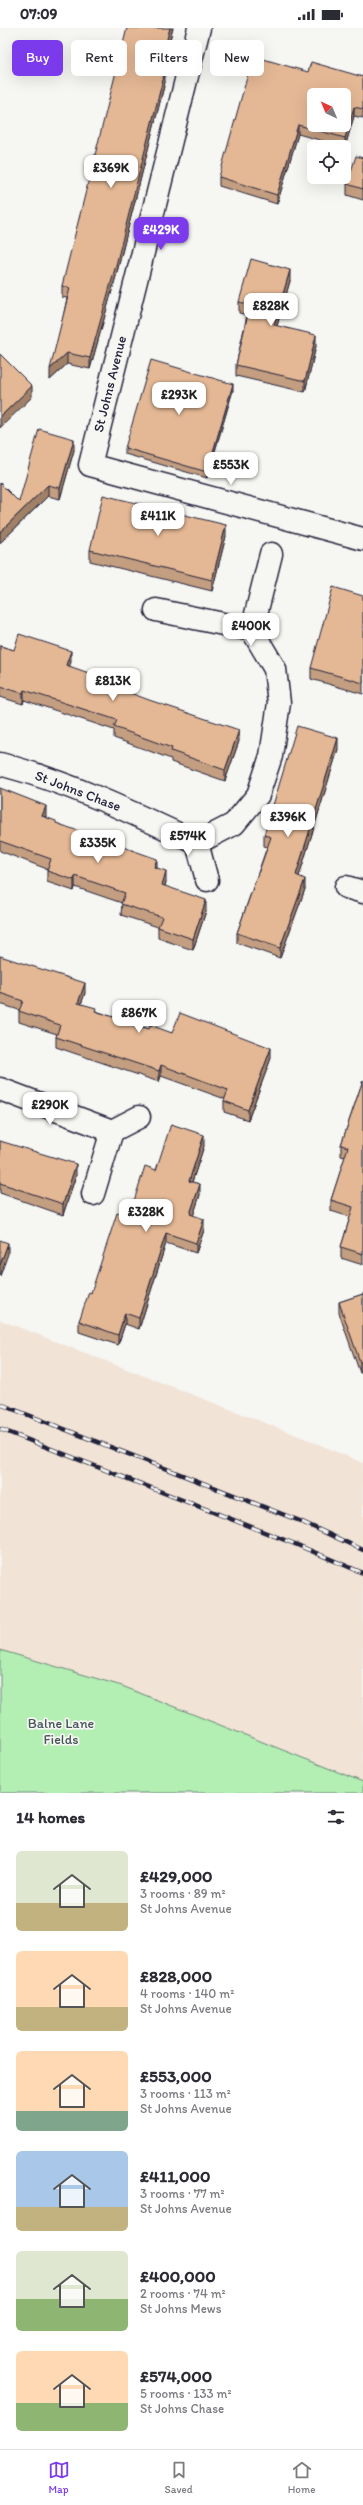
<!DOCTYPE html>
<html lang="en">
<head>
<meta charset="utf-8">
<style>
  :root { --surface:#fff; --page:#f7f7f7; --text:#2b2b33; --muted:#7c7c81; --line:#e1e1e2; --accent:#7c3aed }
  body { margin:0; font-family:Itim,sans-serif; background:var(--page); color:var(--text); height:100vh; display:flex; flex-direction:column; font-size:15px; white-space:nowrap }
  * { box-sizing:border-box; margin:0 }
  p { font-size:13px; color:var(--muted) }
  .icon { flex:none; width:22px; height:22px; fill:none; stroke:currentColor; stroke-width:2; stroke-linecap:round; stroke-linejoin:round }
  .map { position:relative; height:1765px; overflow:hidden }
  .panel { display:flex; flex-direction:column; background:var(--surface); flex:1 }
  .panel>* { flex:none }
  .banner { position:absolute; left:12px; top:12px; width:339px; height:36px; display:flex; gap:8px }
  .needle { width:26px; rotate:316deg }
  .controls { position:absolute; left:307px; top:60px; display:grid; gap:8px }
  .controls a { display:grid; place-items:center; width:44px; height:44px; border-radius:6px; background:var(--surface); box-shadow:0 4px 16px #0002; font-size:20px }
  .price { position:absolute; translate:-50% -34px; padding:0 9px; border-radius:8px; background:#fff; color:#222; font-size:13px; line-height:26px; filter:drop-shadow(0 1px 2px #0008) }
  .price::after { content:''; position:absolute; left:50%; top:24px; width:12px; height:9px; margin-left:-6px; background:inherit; clip-path:polygon(0 0,100% 0,50% 100%) }
  .price.on { background:var(--accent); color:#fff }
  ul { padding:0; list-style:none }
  li { display:flex; align-items:center; gap:12px; height:100px; padding:0 16px }
  li span { display:grid; place-items:center; flex:none; width:112px; height:80px; border-radius:6px; color:#555 }
  li>.icon { margin-inline-start:auto }
  span .icon { width:48px; height:48px; fill:#fffc; stroke-width:1 }
  li b { font-size:17px }
  h2 { display:flex; justify-content:space-between; align-items:center; height:48px; padding:0 16px; font-size:17px }
  .tag { padding:0 14px; border-radius:6px; background:var(--surface); box-shadow:0 4px 16px #0002; font-size:14px; line-height:36px }
  .tag.on { background:var(--accent); color:#fff }
  .status { display:flex; justify-content:space-between; align-items:center; height:28px; padding:0 20px; background:var(--surface); direction:ltr }
  .status svg { height:11px; fill:currentColor }
  .tabs { display:flex; justify-content:space-around; align-items:center; height:56px; border-top:1px solid var(--line); background:var(--surface); font-size:11px; color:var(--muted) }
  .tabs a { display:grid; justify-items:center; gap:2px }
  .tabs .on { color:var(--accent) }
  .map>svg:first-child { display:block }
  .built { fill:#f1e3d6 }
  .green { fill:#b3eeb3; stroke:#6a8877 }
  .lines { fill:none; stroke-linecap:round; stroke-linejoin:round }
  .minor-casing { stroke:#22223b; stroke-width:25 }
  .minor { stroke:#f6f6f2; stroke-width:22 }
  .rail-casing { stroke:#22223b; stroke-width:4.5 }
  .rail { stroke:#f6f6f2; stroke-width:3; stroke-dasharray:9; stroke-linecap:butt }
  .wall { fill:#c49e80; stroke:#22223b }
  .shaded-wall { fill:#a08168; stroke:#22223b }
  .building { fill:#e4b895; stroke:#22223b; fill-rule:evenodd }
  .labels { text-anchor:middle; dominant-baseline:central; stroke-width:3.5; stroke-linejoin:round; paint-order:stroke }
  .street-label { font-size:14px; fill:#22223b; stroke:#f6f6f2 }
  .park-label { font-size:14px; fill:#465559; stroke:#f6f6f2 }
</style>
</head>
<body>
<div class="status"><b>07:09</b><svg viewBox="0 0 49 12"><path d="M0 12V9h3v3zM5 12V6h3v6zM10 12V3h3v9zM15 12V0h3v12zM26 1h20v11H26zM47 4h2v5h-2z"/></svg></div>
<div class="map">
<svg width="363" height="1765" viewBox="0 0 363 1765">
  <rect width="100%" height="100%" fill="#f6f6f2"/>
  <filter id="ink" filterUnits="userSpaceOnUse"><feTurbulence type="fractalNoise" baseFrequency=".025" numOctaves="2"/><feDisplacementMap in="SourceGraphic" scale="8" xChannelSelector="R" yChannelSelector="G"/><feConvolveMatrix kernelMatrix="1 2 1 2 8 2 1 2 1" color-interpolation-filters="sRGB"/></filter>
  <g filter="url(#ink)">
    <!-- built -->
    <polygon class="built" points="0,1292 304,1410 363,1435 363,1754 122,1658 0,1622"/>
    <!-- green -->
    <polygon class="green" points="0,1622 122,1658 363,1754 363,1765 0,1765"/>
    <g class="lines">
      <defs>
        <g id="minor">
          <polyline points="199,0 90,437 363,511"/>
          <polyline points="156,582 252,602 271,526"/>
          <path d="M0,736C69,754 133,785 197,815L234,796L258,767L271,728L279,675L275,641L252,602"/>
          <polyline points="197,815 207,852"/>
          <polyline points="346,859 363,864"/>
          <polyline points="0,1061 112,1103"/>
          <polyline points="93,1166 112,1103 139,1089"/>
        </g>
      </defs>
      <!-- minor casing -->
      <use href="#minor" class="minor-casing"/>
      <!-- minor -->
      <use href="#minor" class="minor"/>
      <defs>
        <g id="rail">
          <polyline points="0,1376 300,1493 363,1522"/>
          <polyline points="0,1401 295,1516 363,1545"/>
        </g>
      </defs>
      <!-- rail casing -->
      <use href="#rail" class="rail-casing"/>
      <!-- rail -->
      <use href="#rail" class="rail"/>
    </g>
    <!-- wall -->
    <g class="wall">
      <polygon points="173,0 162,42 165,54 116,248 90,341 67,336 50,352 67,270 62,269 62,258"/>
      <polygon points="308,44 363,49 363,90 354,88 345,119 298,106 277,176 219,158 219,149"/>
      <polygon points="363,130 363,172 347,167 347,156"/>
      <polygon points="290,253 277,298 316,318 305,364 236,348 236,337 247,287 239,285 239,274"/>
      <polygon points="233,362 207,450 125,426 125,420"/>
      <polygon points="74,422 60,471 48,468 0,515 0,455 19,474"/>
      <polygon points="226,508 212,563 90,533 90,522"/>
      <polygon points="363,568 363,666 311,651 311,640"/>
      <polygon points="0,618 14,622 71,634 69,638 106,656 239,713 225,753 171,734 171,731 114,710 114,702 24,672 23,676 0,669"/>
      <polygon points="338,721 299,848 305,861 280,930 237,915 237,905 267,819 264,818 264,807"/>
      <polygon points="0,760 46,789 56,795 157,840 166,854 165,858 206,883 193,922 158,910 158,899 121,887 122,875 75,859 74,863 47,854 47,841 0,823"/>
      <polygon points="0,928 85,965 81,976 96,983 149,1001 172,1005 271,1030 248,1092 224,1084 224,1073 225,1071 161,1048 159,1054 56,1019 56,1009 57,1006 19,994 19,982 0,976"/>
      <polygon points="363,1052 363,1237 341,1230 341,1219 350,1189 331,1183 331,1172 345,1129 341,1128 341,1117"/>
      <polygon points="0,1113 76,1147 63,1187 0,1165"/>
      <polygon points="204,1118 192,1154 200,1167 193,1188 204,1202 196,1225 166,1215 139,1301 125,1296 118,1317 79,1304 79,1293 91,1265 129,1189 156,1142"/>
      <polygon points="363,1266 363,1344 360,1345 339,1285 339,1274"/>
    </g>
    <!-- shaded-wall -->
    <g class="shaded-wall">
      <polygon points="170,0 173,0 159,52 159,41"/>
      <polygon points="165,43 165,54 116,248 90,341 90,330"/>
      <polygon points="354,79 354,88 345,119 345,110"/>
      <polygon points="298,97 298,106 277,176 277,167"/>
      <polygon points="290,242 290,253 274,308 274,297"/>
      <polygon points="316,307 316,318 305,364 305,353"/>
      <polygon points="67,325 67,336 50,352 50,341"/>
      <polygon points="233,356 233,362 207,450 207,444"/>
      <polygon points="32,358 32,369 0,400 0,389"/>
      <polygon points="74,411 74,422 60,471 60,460"/>
      <polygon points="48,457 48,468 0,515 0,504"/>
      <polygon points="226,497 226,508 212,563 212,552"/>
      <polygon points="71,623 71,634 66,648 66,637"/>
      <polygon points="24,662 24,672 23,676 23,665"/>
      <polygon points="239,702 239,713 225,753 225,742"/>
      <polygon points="338,710 338,721 296,858 296,847"/>
      <polygon points="46,778 46,789 42,788"/>
      <polygon points="157,831 157,842 154,839"/>
      <polygon points="166,843 166,854 162,868 162,857"/>
      <polygon points="75,848 75,859 74,863 74,852"/>
      <polygon points="305,851 305,861 280,930 280,920"/>
      <polygon points="206,872 206,883 193,922 193,911"/>
      <polygon points="85,955 85,965 78,985 78,975"/>
      <polygon points="271,1020 271,1030 248,1092 248,1082"/>
      <polygon points="161,1037 161,1048 159,1054 159,1043"/>
      <polygon points="204,1107 204,1118 189,1163 189,1153"/>
      <polygon points="76,1136 76,1147 63,1187 63,1176"/>
      <polygon points="200,1156 200,1167 190,1197 190,1186"/>
      <polygon points="204,1191 204,1202 196,1225 196,1215"/>
      <polygon points="166,1205 166,1215 139,1301 139,1290"/>
      <polygon points="8,1215 8,1226 0,1248 0,1237"/>
      <polygon points="125,1285 125,1296 118,1317 118,1307"/>
      <polygon points="363,1333 363,1344 360,1345 360,1334"/>
    </g>
    <!-- building -->
    <g class="building">
      <polygon points="127,0 170,0 159,41 165,43 116,237 90,330 67,325 50,341 70,260 62,258"/>
      <path d="M253,28L308,44L311,34L363,49V81L354,79L345,110L298,97L277,167L219,149ZM314,67H344V97H314Z"/>
      <polygon points="356,128 363,130 363,161 347,156"/>
      <polygon points="251,231 290,242 274,297 316,307 305,353 236,337 250,277 239,274"/>
      <polygon points="0,326 32,358 0,389"/>
      <polygon points="151,332 233,356 207,444 125,420"/>
      <polygon points="39,401 74,411 60,460 48,457 0,504 0,455 19,474"/>
      <polygon points="103,467 226,497 212,552 90,522"/>
      <polygon points="333,559 363,568 363,655 311,640"/>
      <polygon points="19,606 71,623 66,637 106,651 104,655 149,672 239,702 225,742 171,723 172,720 114,699 117,692 24,662 23,665 0,659 0,618 14,622"/>
      <polygon points="297,698 338,710 296,847 305,851 280,920 237,905 271,809 264,807"/>
      <polygon points="0,760 46,778 42,788 56,793 56,795 157,831 154,839 166,843 162,857 206,872 193,911 158,899 162,889 121,876 125,865 75,848 74,852 47,843 51,831 0,813"/>
      <polygon points="0,928 85,955 78,975 96,980 95,983 149,1001 150,997 172,1005 180,985 271,1020 248,1082 224,1073 228,1062 161,1037 159,1043 56,1009 60,997 19,983 23,973 0,965"/>
      <polygon points="363,1052 363,1226 341,1219 353,1179 331,1172 348,1119 341,1117"/>
      <polygon points="171,1096 204,1107 189,1153 200,1156 190,1186 204,1191 196,1215 166,1205 139,1290 125,1285 118,1307 79,1293 89,1264 91,1265 117,1185 129,1189 145,1138 156,1142"/>
      <polygon points="0,1113 76,1136 63,1176 0,1155"/>
      <polygon points="0,1212 8,1215 0,1237"/>
      <polygon points="363,1266 363,1333 360,1334 339,1274"/>
    </g>
  </g>
  <g class="labels">
    <!-- street labels -->
    <g class="street-label">
      <text transform="translate(110 356) rotate(-76)">St Johns Avenue</text>
      <text transform="translate(78 763) rotate(21)">St Johns Chase</text>
    </g>
    <!-- park labels -->
    <g class="park-label">
      <text x="61" y="1695">Balne Lane<tspan x="61" dy="16">Fields</tspan></text>
    </g>
  </g>
</svg>
<div class="controls">
<a><svg class="needle" viewBox="-14 -14 28 28"><path d="M0-13l5 13h-10z" fill="#e53935"/><path d="M0 13l5-13h-10z" fill="#7c7c81"/></svg></a>
<a><svg class="icon" aria-label="locate" viewBox="0 0 24 24"><circle cx="12" cy="12" r="6"/><path d="M12 2v4M12 18v4M2 12h4M18 12h4"/></svg></a>
</div>
<b class="price" style="left:111px;top:161px">£369K</b>
<b class="price on" style="left:161px;top:223px">£429K</b>
<b class="price" style="left:271px;top:299px">£828K</b>
<b class="price" style="left:179px;top:388px">£293K</b>
<b class="price" style="left:231px;top:458px">£553K</b>
<b class="price" style="left:158px;top:509px">£411K</b>
<b class="price" style="left:251px;top:619px">£400K</b>
<b class="price" style="left:113px;top:674px">£813K</b>
<b class="price" style="left:288px;top:810px">£396K</b>
<b class="price" style="left:188px;top:829px">£574K</b>
<b class="price" style="left:98px;top:836px">£335K</b>
<b class="price" style="left:139px;top:1006px">£867K</b>
<b class="price" style="left:50px;top:1098px">£290K</b>
<b class="price" style="left:146px;top:1205px">£328K</b>
<div class="banner">
<a class="tag on">Buy</a>
<a class="tag">Rent</a>
<a class="tag">Filters</a>
<a class="tag">New</a>
</div>
</div>
<section class="panel">
<h2>14 homes<svg class="icon" aria-label="filters" viewBox="0 0 24 24"><path d="M4 7h16M4 17h16"/><circle cx="9" cy="7" r="2"/><circle cx="15" cy="17" r="2"/></svg></h2>
<ul>
<li><span style="background:linear-gradient(#dfe7d0 65%,#c2b280 0)"><svg class="icon" aria-label="home" viewBox="0 0 24 24"><path d="M3 11l9-7 9 7M6 9v11h12V9"/></svg></span><div><b>£429,000</b><p>3 rooms · 89 m²</p><p>St Johns Avenue</p></div></li>
<li><span style="background:linear-gradient(#ffd9b3 70%,#c2b280 0)"><svg class="icon" aria-label="home" viewBox="0 0 24 24"><path d="M3 11l9-7 9 7M6 9v11h12V9"/></svg></span><div><b>£828,000</b><p>4 rooms · 140 m²</p><p>St Johns Avenue</p></div></li>
<li><span style="background:linear-gradient(#ffd9b3 75%,#7fa58c 0)"><svg class="icon" aria-label="home" viewBox="0 0 24 24"><path d="M3 11l9-7 9 7M6 9v11h12V9"/></svg></span><div><b>£553,000</b><p>3 rooms · 113 m²</p><p>St Johns Avenue</p></div></li>
<li><span style="background:linear-gradient(#a9c7e8 70%,#c2b280 0)"><svg class="icon" aria-label="home" viewBox="0 0 24 24"><path d="M3 11l9-7 9 7M6 9v11h12V9"/></svg></span><div><b>£411,000</b><p>3 rooms · 77 m²</p><p>St Johns Avenue</p></div></li>
<li><span style="background:linear-gradient(#dfe7d0 60%,#8fb573 0)"><svg class="icon" aria-label="home" viewBox="0 0 24 24"><path d="M3 11l9-7 9 7M6 9v11h12V9"/></svg></span><div><b>£400,000</b><p>2 rooms · 74 m²</p><p>St Johns Mews</p></div></li>
<li><span style="background:linear-gradient(#ffd9b3 65%,#8fb573 0)"><svg class="icon" aria-label="home" viewBox="0 0 24 24"><path d="M3 11l9-7 9 7M6 9v11h12V9"/></svg></span><div><b>£574,000</b><p>5 rooms · 133 m²</p><p>St Johns Chase</p></div></li>
</ul>
</section>
<nav class="tabs">
<a class="on"><svg class="icon" aria-label="map" viewBox="0 0 24 24"><path d="M3 6l6-2 6 2 6-2v14l-6 2-6-2-6 2zM9 4v14M15 6v14"/></svg>Map</a>
<a><svg class="icon" aria-label="saved" viewBox="0 0 24 24"><path d="M7 4h10v16l-5-4-5 4z"/></svg>Saved</a>
<a><svg class="icon" aria-label="home" viewBox="0 0 24 24"><path d="M3 11l9-7 9 7M6 9v11h12V9"/></svg>Home</a>
</nav>
</body>
</html>
